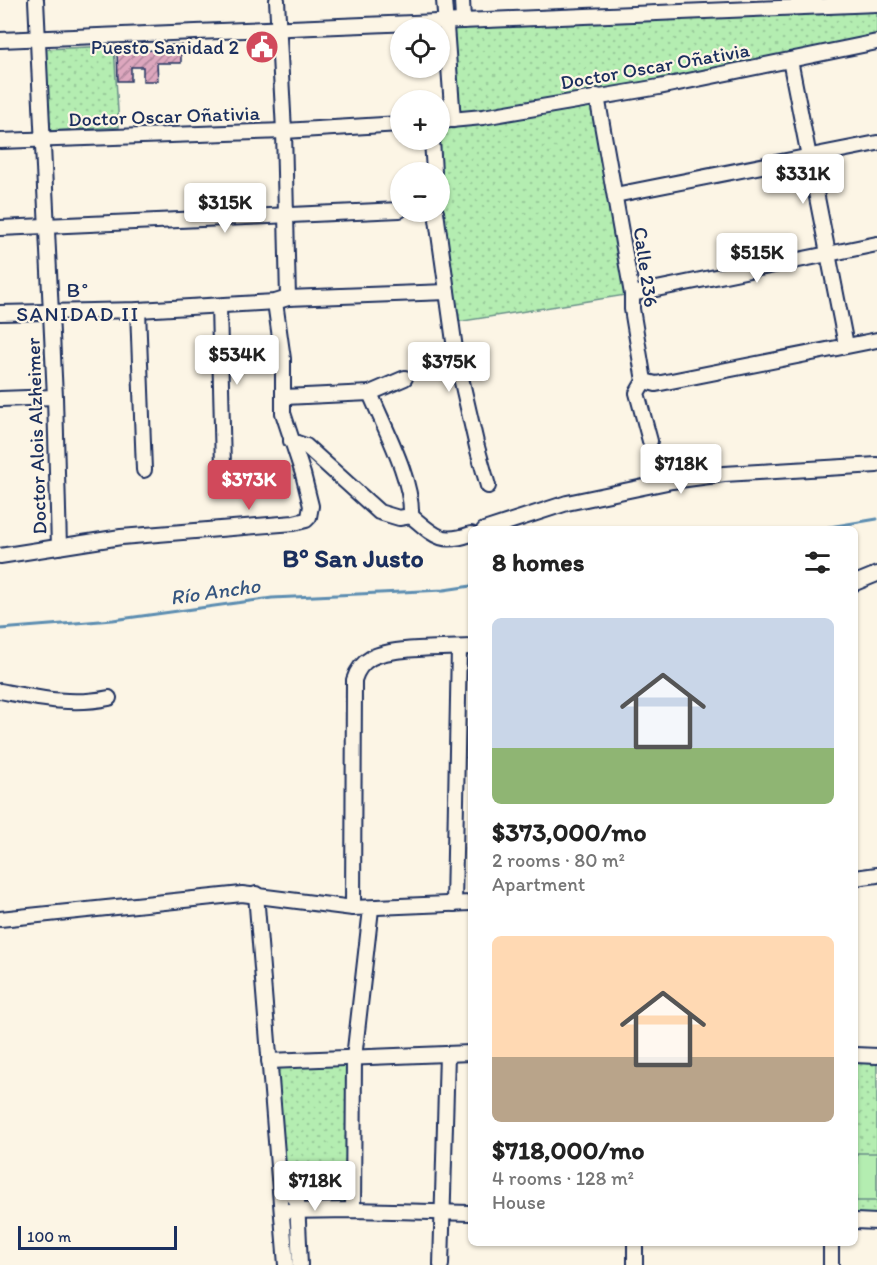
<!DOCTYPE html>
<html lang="en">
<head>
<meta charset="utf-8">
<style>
  :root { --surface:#fff; --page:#f2f2f2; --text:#222; --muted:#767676; --accent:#d1495b }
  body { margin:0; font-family:Itim,sans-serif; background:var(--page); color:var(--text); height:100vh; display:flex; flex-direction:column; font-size:22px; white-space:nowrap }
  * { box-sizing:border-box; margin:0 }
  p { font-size:20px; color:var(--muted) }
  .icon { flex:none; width:33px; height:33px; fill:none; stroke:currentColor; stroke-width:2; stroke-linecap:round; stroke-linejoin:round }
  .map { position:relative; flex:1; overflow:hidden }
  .details { position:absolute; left:468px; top:526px; width:390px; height:720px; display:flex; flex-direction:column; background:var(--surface); border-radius:9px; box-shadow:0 2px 4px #0004 }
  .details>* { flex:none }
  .controls { position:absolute; left:390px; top:18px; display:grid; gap:12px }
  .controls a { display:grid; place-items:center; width:60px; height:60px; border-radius:50%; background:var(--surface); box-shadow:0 2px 4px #0004; font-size:30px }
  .scale { position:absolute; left:18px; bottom:15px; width:159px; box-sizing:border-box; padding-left:6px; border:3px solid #1b2f5e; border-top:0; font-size:16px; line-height:21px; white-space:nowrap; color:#1b2f5e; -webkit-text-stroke:4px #fcf5e5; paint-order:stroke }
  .price { position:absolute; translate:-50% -51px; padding:0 14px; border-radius:6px; background:#fff; color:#222; font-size:20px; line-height:39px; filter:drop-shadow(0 2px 3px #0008) }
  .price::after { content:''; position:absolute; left:50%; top:36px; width:18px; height:14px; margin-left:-9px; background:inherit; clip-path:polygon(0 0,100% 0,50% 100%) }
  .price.selected { background:var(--accent); color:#fff }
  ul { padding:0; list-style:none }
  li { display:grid; align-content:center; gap:12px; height:318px; padding:0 24px }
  li span { display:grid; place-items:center; height:186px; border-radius:9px; color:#555 }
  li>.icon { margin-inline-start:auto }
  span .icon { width:108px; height:108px; fill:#fffc; stroke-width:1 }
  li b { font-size:26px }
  h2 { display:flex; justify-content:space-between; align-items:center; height:72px; padding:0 24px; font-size:26px }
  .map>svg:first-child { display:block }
  .grass { fill:url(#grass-dots); stroke:#688e88; stroke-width:1.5 }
  .garden { fill:#b4edb1; stroke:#688e88; stroke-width:1.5 }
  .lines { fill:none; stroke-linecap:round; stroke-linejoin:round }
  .stream { stroke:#5c8db1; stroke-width:3 }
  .building { fill:url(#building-hatch); stroke:#1b2f5e; stroke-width:1.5 }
  .street-casing { stroke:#1b2f5e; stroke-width:18 }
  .street { stroke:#fcf5e5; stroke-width:14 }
  .labels { text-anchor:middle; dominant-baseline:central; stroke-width:4.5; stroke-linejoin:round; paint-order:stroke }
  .poi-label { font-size:20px; fill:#1b2f5e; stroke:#fcf5e5; text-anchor:end }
  .street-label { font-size:20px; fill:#1b2f5e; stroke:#fcf5e5 }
  .neighbourhood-label { font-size:21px; letter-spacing:1.5px; fill:#1b2f5e; stroke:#fcf5e5 }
  .water-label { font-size:21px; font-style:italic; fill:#365680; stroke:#fcf5e5 }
  .district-label { font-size:26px; font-weight:bold; fill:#1b2f5e; stroke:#fcf5e5 }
</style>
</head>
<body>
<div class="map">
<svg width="877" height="1265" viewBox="0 0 877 1265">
  <defs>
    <pattern id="grass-dots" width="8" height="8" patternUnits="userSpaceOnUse" patternTransform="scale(1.5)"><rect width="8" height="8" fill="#b4edb1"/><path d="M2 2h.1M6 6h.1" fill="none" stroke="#9acc9b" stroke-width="1.8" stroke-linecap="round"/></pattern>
    <pattern id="building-hatch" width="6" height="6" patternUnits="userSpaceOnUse" patternTransform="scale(1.5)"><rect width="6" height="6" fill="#dda7be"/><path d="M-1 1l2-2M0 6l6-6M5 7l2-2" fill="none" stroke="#b2889e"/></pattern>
  </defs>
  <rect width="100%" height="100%" fill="#fcf5e5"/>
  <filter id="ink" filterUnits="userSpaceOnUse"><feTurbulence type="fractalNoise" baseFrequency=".0167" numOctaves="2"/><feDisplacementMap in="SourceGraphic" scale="12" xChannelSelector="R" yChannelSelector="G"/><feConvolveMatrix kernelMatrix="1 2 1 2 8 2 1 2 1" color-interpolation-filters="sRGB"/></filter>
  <g filter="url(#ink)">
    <!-- grass -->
    <g class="grass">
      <polygon points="877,4 877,42 598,97 632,294 451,323 440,210 440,172 432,140 440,140 440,121 452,119 445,22"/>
      <polygon points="114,46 119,127 49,131 44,49"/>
      <polygon points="855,1056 877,1056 877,1222 855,1221"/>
      <polygon points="269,1061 354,1062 353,1210 298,1208 279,1177"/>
    </g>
    <!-- garden -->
    <polygon class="garden" points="857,1153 877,1153 877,1201 856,1201"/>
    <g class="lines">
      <!-- stream -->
      <g class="stream">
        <polyline points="812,530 877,519"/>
        <polyline points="0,629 113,620 272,598 444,590 471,586"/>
      </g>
    </g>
    <!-- building -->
    <polygon class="building" points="157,45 181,45 181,63 157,63 158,81 143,81 143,67 131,67 131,81 118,81 117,51 157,50"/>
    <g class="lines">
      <defs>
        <g id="street">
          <polyline points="36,0 55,397 59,547"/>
          <polyline points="277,0 284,131 288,298"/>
          <polyline points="444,0 453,120"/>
          <polyline points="462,0 463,21"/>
          <polyline points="0,40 877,4"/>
          <polyline points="790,60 846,345"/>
          <polyline points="597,96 632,294 632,309 644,381 637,393 650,441"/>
          <polyline points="440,121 483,117 659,87 877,42"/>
          <polyline points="432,140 434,172"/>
          <polyline points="0,141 284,131 400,124"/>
          <polyline points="615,195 877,143"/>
          <polyline points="436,212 456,356 477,447 488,486"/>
          <polyline points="0,228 400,210"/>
          <polyline points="632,294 877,244"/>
          <polyline points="219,306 223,467"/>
          <polyline points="138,310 144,470"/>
          <polyline points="0,313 138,310 275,302 288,298 447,292"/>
          <polyline points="644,381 656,384 877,340"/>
          <path d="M370,393C384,427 413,480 411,516"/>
          <polyline points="284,397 370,393 405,378"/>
          <polyline points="0,399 55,397"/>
          <path d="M291,441L306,446L379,512L399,518L411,516C434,535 440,545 471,534"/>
          <polyline points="484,530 567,503 672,481 724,474 877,465"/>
          <polyline points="0,556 121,537 294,523 306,520 309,517 311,506 303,474 283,413 283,359 275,302"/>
          <polyline points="855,583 877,574"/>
          <path d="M0,691C37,698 71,706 109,698"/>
          <polyline points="855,878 877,875"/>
          <polyline points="256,894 286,1265"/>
          <polyline points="454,904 459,648"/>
          <path d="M353,908L354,680C357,670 362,663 371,658C391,647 447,648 471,647"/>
          <polyline points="0,919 242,894 353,908 471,903"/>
          <polyline points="855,1055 877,1056"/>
          <polyline points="269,1061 471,1053"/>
          <polyline points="279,1177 297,1201 300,1265"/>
          <polyline points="353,1210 354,1058 371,909"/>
          <polyline points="282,1211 353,1210 471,1213"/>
          <polyline points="855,1221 877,1222"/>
          <polyline points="441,1265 447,1054"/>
          <polyline points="635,1265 635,1244"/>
          <polyline points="831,1265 831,1244"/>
        </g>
      </defs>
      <!-- street casing -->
      <use href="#street" class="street-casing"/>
      <!-- street -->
      <use href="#street" class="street"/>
    </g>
  </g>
  <!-- icons -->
  <defs>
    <symbol id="civic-disc" viewBox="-11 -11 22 22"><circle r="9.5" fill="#d1495b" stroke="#fcf5e5"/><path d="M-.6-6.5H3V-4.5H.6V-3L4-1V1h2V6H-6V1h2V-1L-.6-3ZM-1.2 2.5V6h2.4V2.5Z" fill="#fff"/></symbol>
  </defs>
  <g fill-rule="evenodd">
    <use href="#civic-disc" x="243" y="28" width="38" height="38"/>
  </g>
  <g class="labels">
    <!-- poi labels -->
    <g class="poi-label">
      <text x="239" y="47">Puesto Sanidad 2</text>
    </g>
    <!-- street labels -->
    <g class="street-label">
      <text transform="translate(655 66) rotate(-10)">Doctor Oscar Oñativia</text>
      <text transform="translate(164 116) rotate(-2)">Doctor Oscar Oñativia</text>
      <text transform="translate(646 267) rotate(82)">Calle 236</text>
      <text transform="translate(36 436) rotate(-92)">Doctor Alois Alzheimer</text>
    </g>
    <!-- neighbourhood labels -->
    <g class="neighbourhood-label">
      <text x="78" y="289">B°<tspan x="78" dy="24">SANIDAD II</tspan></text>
    </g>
    <!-- water labels -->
    <g class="water-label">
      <text transform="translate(215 591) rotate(-8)">Río Ancho</text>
    </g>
    <!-- district labels -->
    <g class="district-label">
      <text x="353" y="558">Bº San Justo</text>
    </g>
  </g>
</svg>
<div class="controls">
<a><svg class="icon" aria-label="locate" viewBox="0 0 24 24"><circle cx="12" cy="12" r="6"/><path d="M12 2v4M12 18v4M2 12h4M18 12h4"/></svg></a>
<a>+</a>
<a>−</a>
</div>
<div class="scale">100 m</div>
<b class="price" style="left:803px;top:205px">$331K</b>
<b class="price" style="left:225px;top:234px">$315K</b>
<b class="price" style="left:757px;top:284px">$515K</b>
<b class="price" style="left:237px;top:386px">$534K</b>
<b class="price" style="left:449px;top:393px">$375K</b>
<b class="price" style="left:681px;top:495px">$718K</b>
<b class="price selected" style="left:249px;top:511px">$373K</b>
<b class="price" style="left:315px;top:1212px">$718K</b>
<section class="details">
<h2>8 homes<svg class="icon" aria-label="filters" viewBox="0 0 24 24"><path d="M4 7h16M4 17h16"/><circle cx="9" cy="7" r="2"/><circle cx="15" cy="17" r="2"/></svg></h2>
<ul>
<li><span style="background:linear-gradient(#c9d6e8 70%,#8fb573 0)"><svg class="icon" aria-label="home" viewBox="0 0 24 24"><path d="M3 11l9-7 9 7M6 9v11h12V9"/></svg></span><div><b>$373,000/mo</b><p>2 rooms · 80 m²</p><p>Apartment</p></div></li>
<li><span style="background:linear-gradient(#ffd9b3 65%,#b9a48a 0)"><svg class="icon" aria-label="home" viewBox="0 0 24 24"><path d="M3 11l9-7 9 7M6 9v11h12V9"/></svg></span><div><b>$718,000/mo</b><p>4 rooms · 128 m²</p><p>House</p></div></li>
</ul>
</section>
</div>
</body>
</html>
